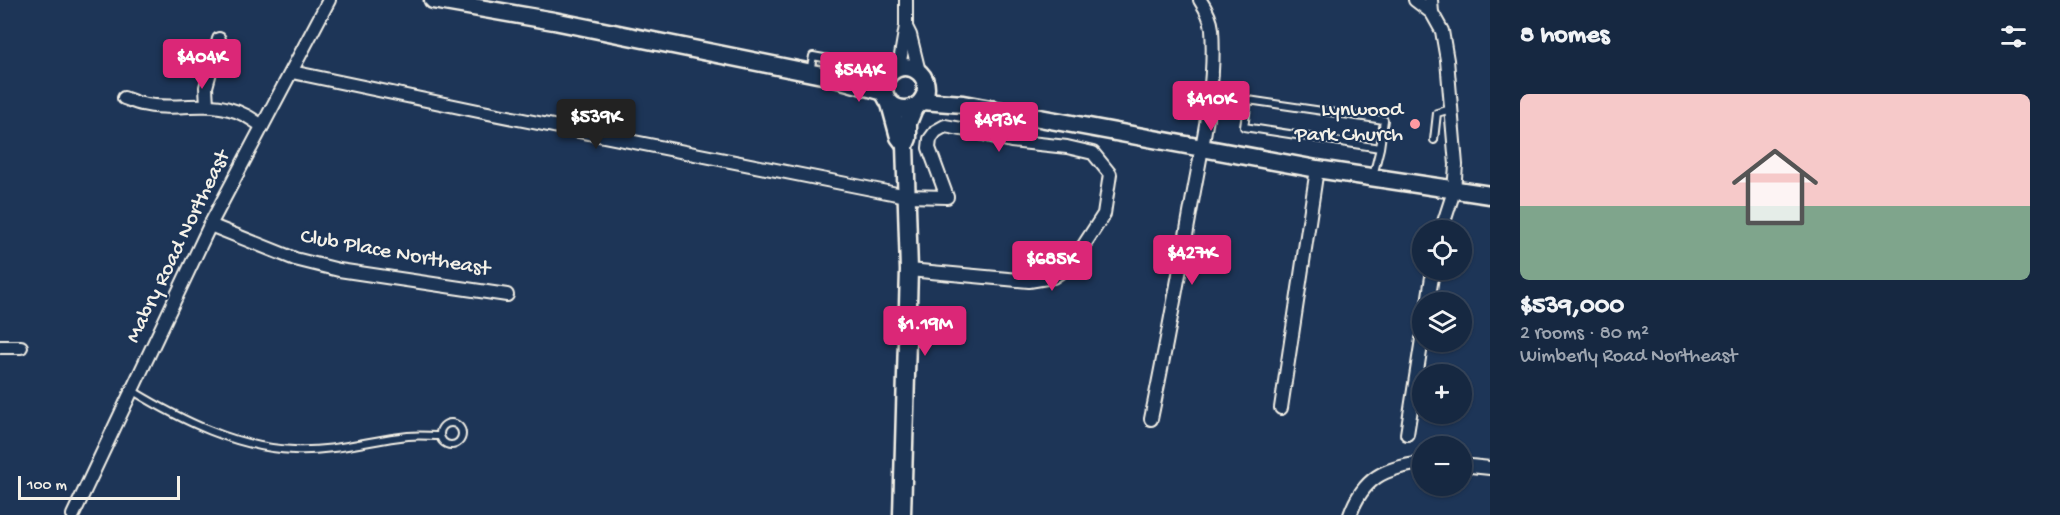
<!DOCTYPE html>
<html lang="en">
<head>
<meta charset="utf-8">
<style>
  :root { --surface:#162841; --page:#23344c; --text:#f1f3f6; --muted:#9ea6b1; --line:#35445a; --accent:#db2777 }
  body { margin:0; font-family:"Gochi Hand",sans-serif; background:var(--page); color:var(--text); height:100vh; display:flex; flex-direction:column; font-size:22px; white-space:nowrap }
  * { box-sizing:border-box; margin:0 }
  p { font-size:20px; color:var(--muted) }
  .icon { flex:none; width:33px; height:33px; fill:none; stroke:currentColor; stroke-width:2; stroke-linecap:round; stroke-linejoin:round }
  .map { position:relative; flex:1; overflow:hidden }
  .details { display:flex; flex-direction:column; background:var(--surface); width:570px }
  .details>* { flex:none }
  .controls { position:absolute; left:1412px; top:220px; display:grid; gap:12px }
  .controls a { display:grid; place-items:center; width:60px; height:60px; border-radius:50%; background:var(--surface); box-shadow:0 2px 4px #0004,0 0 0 2px var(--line); font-size:30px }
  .scale { position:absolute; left:18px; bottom:15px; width:162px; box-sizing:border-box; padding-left:6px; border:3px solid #f4f1e8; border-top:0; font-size:16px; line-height:21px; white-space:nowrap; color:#f4f1e8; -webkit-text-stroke:4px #1d3557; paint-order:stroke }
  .price { position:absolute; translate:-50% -51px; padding:0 14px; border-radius:6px; background:var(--accent); color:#fff; font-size:20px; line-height:39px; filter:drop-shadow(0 2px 3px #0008) }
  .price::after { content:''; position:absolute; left:50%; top:36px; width:18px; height:14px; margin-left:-9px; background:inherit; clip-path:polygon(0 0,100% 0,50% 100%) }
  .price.selected { background:#222; color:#fff }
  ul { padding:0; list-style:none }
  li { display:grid; align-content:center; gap:12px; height:318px; padding:0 30px }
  li span { display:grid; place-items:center; height:186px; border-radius:9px; color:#555 }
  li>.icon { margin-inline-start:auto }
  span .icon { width:108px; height:108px; fill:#fffc; stroke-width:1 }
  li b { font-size:26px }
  h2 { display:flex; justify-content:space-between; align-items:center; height:72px; padding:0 30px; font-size:26px }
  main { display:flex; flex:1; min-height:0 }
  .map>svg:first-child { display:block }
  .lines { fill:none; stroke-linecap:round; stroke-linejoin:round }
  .service-casing { stroke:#f4f1e8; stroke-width:10 }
  .minor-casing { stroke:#f4f1e8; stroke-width:16 }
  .tertiary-casing { stroke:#f4f1e8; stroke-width:21 }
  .service { stroke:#1d3557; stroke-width:6 }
  .minor { stroke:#1d3557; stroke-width:12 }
  .tertiary { stroke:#1d3557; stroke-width:16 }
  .poi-dot { fill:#ff9aa2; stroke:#1d3557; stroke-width:2 }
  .labels { text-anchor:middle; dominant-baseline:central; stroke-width:4.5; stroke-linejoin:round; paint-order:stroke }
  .poi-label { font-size:22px; fill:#f4f1e8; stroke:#1d3557; text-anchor:end }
  .street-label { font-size:22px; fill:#f4f1e8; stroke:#1d3557 }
</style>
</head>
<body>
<main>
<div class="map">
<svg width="1490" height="515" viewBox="0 0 1490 515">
  <rect width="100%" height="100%" fill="#1d3557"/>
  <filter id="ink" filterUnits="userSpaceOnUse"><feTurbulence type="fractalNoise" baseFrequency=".0167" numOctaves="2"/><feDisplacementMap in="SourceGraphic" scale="12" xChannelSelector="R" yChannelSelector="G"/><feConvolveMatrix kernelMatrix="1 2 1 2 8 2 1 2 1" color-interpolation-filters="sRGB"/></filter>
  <g filter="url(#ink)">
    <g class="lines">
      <defs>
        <g id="service">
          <polyline points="810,72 813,56 829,59 827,74"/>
          <polyline points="1434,140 1437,113 1451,109"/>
          <polyline points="1373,176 1380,148 1244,127 1248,100 1384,120 1380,148"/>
          <path d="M133,391C181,420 237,448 294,450C333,452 370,440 408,436C418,435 429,436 440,436"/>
          <circle cx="451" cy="434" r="11"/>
        </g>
        <g id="minor">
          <polyline points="1415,0 1432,13"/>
          <polyline points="1431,0 1432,13 1442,31 1447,60 1456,165 1454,191 1441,231"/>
          <polyline points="906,27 910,35 919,72"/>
          <polyline points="899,67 906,26 906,0"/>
          <polyline points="292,72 483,112 907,196 947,197 929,148 930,139 936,131 945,126 972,131 1011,141 1067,147 1093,153 1110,174 1104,214 1071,265 1053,277 1029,281 909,270"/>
          <path d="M124,98C130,100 136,103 142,104C170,111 201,101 229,109C242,112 252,119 262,126"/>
          <polyline points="207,105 206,87 219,39"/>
          <polyline points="210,225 295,259 339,270 507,295"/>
          <polyline points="1428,303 1433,270"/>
          <polyline points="0,347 21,347"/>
          <polyline points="1281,408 1317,169"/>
          <path d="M1151,419C1166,347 1179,275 1192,202C1202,146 1216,87 1212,29C1211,18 1206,9 1200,0"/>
          <polyline points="1407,434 1422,339"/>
          <polyline points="1461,465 1490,468"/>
          <polyline points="73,515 210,225 329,0"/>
          <path d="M1350,515C1363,478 1384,468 1422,463"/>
        </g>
        <g id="tertiary">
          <polyline points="433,0 554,21 827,76 884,92"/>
          <circle cx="905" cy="88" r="21"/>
          <polyline points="849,80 890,73"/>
          <polyline points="922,101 963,104 1317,169 1490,195"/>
          <polyline points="890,104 899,137 905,145"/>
          <polyline points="902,515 909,270 905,145 908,138 908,123 914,108"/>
        </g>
      </defs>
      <!-- service casing -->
      <use href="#service" class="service-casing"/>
      <!-- minor casing -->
      <use href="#minor" class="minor-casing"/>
      <!-- tertiary casing -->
      <use href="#tertiary" class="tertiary-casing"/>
      <!-- service -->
      <use href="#service" class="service"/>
      <!-- minor -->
      <use href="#minor" class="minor"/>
      <!-- tertiary -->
      <use href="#tertiary" class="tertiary"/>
    </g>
  </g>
  <!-- markers -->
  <circle class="poi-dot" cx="1415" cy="124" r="6"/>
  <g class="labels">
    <!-- poi labels -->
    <g class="poi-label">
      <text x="1403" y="111">Lynwood<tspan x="1403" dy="25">Park Church</tspan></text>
    </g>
    <!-- street labels -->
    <g class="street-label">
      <text transform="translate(179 247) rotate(-64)">Mabry Road Northeast</text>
      <text transform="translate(395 254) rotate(10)">Club Place Northeast</text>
    </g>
  </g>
</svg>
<div class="controls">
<a><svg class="icon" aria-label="locate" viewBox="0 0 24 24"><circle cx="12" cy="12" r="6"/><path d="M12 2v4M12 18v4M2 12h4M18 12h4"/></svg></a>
<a><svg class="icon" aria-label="layers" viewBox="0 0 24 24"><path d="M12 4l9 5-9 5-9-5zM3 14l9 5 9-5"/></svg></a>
<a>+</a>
<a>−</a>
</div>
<div class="scale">100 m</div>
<b class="price" style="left:202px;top:90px">$404K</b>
<b class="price" style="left:859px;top:103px">$544K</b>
<b class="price" style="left:1211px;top:132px">$410K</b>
<b class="price selected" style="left:596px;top:150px">$539K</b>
<b class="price" style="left:999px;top:153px">$493K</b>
<b class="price" style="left:1192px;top:286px">$427K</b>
<b class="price" style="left:1052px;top:292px">$685K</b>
<b class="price" style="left:925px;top:357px">$1.19M</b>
</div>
<section class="details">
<h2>8 homes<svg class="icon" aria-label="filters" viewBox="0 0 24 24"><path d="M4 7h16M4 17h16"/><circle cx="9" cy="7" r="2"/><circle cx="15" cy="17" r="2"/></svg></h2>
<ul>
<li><span style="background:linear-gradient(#f6c9c9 60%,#7fa58c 0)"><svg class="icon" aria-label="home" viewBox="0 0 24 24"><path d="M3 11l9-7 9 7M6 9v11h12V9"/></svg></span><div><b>$539,000</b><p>2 rooms · 80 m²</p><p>Wimberly Road Northeast</p></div></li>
</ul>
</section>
</main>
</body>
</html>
